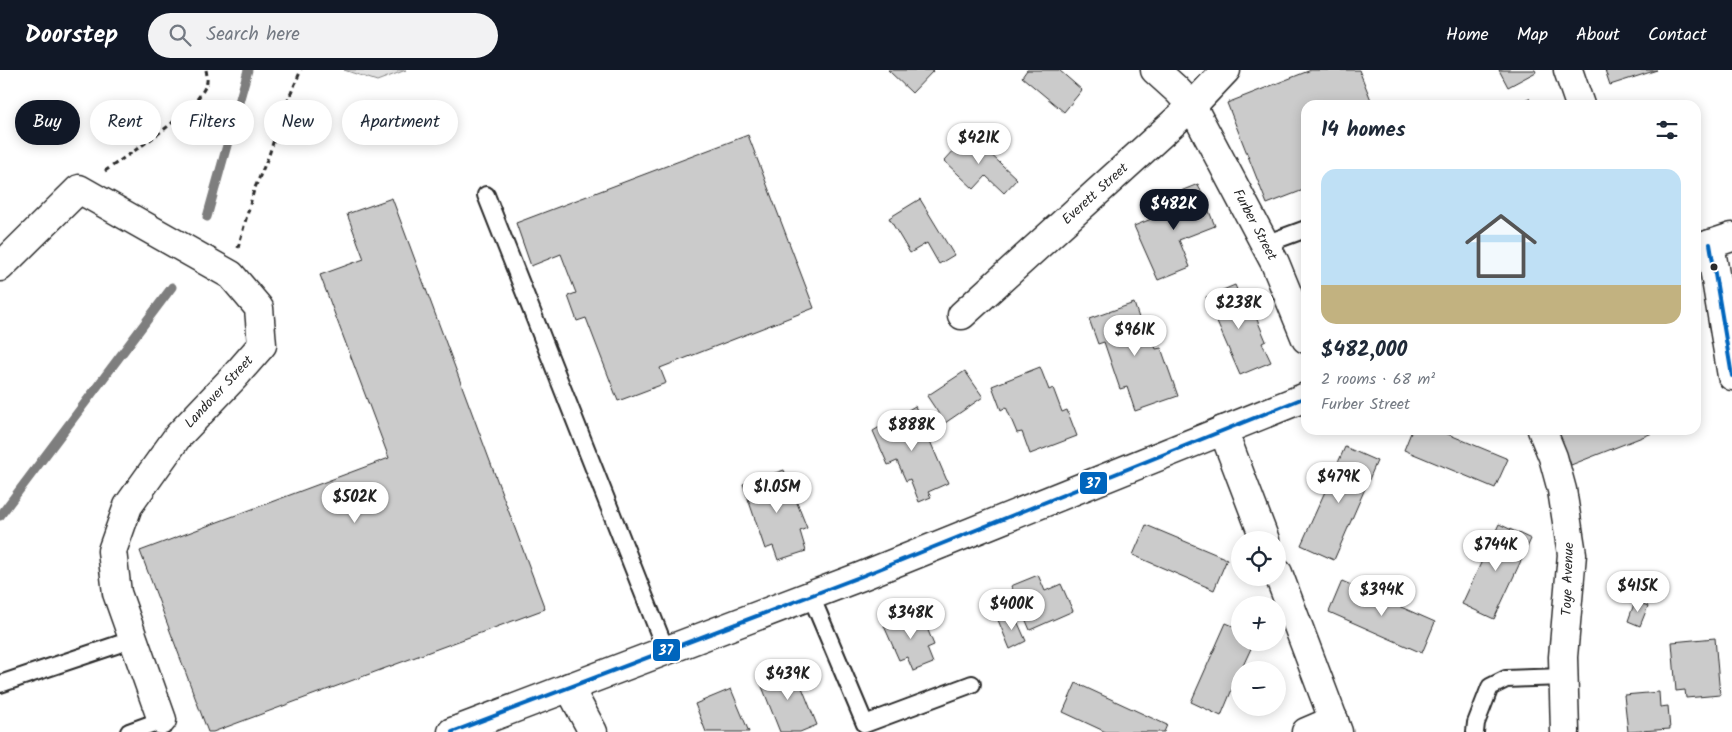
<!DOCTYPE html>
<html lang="en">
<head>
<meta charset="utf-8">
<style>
  :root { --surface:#fff; --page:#f2f2f3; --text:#1f2937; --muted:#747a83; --line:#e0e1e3; --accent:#111827 }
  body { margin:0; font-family:Kalam,sans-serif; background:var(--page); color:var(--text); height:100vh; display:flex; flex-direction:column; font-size:19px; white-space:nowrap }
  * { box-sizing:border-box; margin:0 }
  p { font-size:16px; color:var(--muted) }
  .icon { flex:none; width:28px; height:28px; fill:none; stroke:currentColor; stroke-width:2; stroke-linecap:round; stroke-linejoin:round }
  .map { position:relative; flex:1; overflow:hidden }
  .side { position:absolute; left:1301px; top:30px; width:400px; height:335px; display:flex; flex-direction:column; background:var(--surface); border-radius:15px; box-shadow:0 2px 12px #0003 }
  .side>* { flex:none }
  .banner { position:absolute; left:15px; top:30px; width:475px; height:45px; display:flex; gap:10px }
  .tools { position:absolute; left:1231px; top:461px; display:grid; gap:10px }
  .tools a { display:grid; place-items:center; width:55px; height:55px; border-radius:50%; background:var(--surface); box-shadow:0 2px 12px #0003; font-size:25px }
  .price { position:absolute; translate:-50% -42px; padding:0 11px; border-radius:18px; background:#fff; color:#222; font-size:16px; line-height:32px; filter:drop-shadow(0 1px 2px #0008) }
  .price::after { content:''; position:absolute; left:50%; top:30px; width:15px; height:11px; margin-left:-8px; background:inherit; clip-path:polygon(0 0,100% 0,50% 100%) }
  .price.current { background:var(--accent); color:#fff }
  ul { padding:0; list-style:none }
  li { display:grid; align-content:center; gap:10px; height:265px; padding:0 20px }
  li+li { border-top:1px solid var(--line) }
  li span { display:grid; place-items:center; height:155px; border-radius:15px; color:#555 }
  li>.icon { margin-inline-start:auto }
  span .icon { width:90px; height:90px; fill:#fffc; stroke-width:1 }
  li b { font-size:21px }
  h2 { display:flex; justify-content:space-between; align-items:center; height:60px; padding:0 20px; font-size:21px }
  .pill { padding:0 18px; border-radius:22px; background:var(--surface); box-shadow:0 2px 12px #0003; font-size:18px; line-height:45px }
  .pill.current { background:var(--accent); color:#fff }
  header { display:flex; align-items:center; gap:30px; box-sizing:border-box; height:70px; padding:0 25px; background:var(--accent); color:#fff }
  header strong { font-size:24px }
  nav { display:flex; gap:28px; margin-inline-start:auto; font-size:18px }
  .search { width:350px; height:45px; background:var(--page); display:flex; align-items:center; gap:12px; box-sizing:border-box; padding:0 18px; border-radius:28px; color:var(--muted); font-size:19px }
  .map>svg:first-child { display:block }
  .green { fill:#e0e0e0; stroke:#868686 }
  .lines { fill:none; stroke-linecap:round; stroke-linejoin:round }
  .stream { stroke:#7e7e7e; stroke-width:9 }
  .building { fill:#cbcbcb; stroke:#2b2b2b }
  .service-casing { stroke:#2b2b2b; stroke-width:20 }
  .minor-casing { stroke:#2b2b2b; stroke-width:31 }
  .secondary-casing { stroke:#2b2b2b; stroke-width:31 }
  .path { stroke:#2b2b2b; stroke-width:3; stroke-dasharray:5 4; stroke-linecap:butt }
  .service { stroke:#fff; stroke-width:16 }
  .minor { stroke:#fff; stroke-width:28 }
  .secondary { stroke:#fff; stroke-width:28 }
  .bus-1-casing { stroke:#fff; stroke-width:8 }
  .bus-1 { stroke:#0065bd; stroke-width:4 }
  .bus-dot { fill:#2b2b2b; stroke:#fff; stroke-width:2 }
  .labels { text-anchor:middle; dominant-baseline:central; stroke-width:5; stroke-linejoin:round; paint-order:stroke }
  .street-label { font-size:14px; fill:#2b2b2b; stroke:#fff }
  .line-badge { stroke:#fff; stroke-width:2 }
  .badge-label { font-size:14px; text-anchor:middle; font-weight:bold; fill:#fff }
</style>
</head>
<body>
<header>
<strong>Doorstep</strong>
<div class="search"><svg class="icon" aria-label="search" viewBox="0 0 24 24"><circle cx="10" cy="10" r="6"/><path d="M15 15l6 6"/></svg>Search here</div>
<nav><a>Home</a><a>Map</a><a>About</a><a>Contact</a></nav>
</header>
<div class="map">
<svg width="1732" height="662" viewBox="0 0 1732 662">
  <rect width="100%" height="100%" fill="#fff"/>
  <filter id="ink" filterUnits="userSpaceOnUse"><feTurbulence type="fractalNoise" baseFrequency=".02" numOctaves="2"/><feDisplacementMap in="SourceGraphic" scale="10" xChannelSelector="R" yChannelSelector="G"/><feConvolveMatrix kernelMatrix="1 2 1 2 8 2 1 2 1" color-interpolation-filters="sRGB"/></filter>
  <g filter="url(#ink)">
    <!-- green -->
    <polygon class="green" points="344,0 406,0 377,11"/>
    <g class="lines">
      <!-- stream -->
      <g class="stream">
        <polyline points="207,147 248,0"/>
        <polyline points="0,446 172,217"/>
      </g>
    </g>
    <!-- building -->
    <g class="building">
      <polygon points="888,0 934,0 912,23"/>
      <polygon points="1027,0 1059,0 1082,20 1064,42 1022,7"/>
      <polygon points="1311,0 1359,0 1373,35 1306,35 1306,119 1267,134 1227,33"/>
      <polygon points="1499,0 1535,0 1536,2 1508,17"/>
      <polygon points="1605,0 1657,0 1610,15"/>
      <polygon points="1529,28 1532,35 1513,35"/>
      <polygon points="969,64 1017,109 1004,123 986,106 974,119 944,91"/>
      <polygon points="748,65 814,238 660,298 666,313 618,331 586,248 577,251 568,226 576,223 561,184 531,196 516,153"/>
      <polygon points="1198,114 1215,156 1179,170 1190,197 1158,210 1134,156 1166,143 1161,129"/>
      <polygon points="392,128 545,539 213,662 208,662 140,481 389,388 320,205 364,189 347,144"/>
      <polygon points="920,129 954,185 939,194 927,173 910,183 889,148"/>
      <polygon points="1235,215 1249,248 1255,245 1266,271 1262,273 1271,292 1240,305 1206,227"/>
      <polygon points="1134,233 1142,257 1147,255 1156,279 1161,278 1178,326 1135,341 1127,317 1120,319 1104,272 1098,274 1089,249"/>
      <polygon points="1040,297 1049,320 1053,318 1062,342 1067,340 1077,366 1030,384 1022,362 1017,363 1006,337 1001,340 992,316"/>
      <polygon points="965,301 983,327 945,353 927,326"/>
      <polygon points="915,336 948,413 928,422 931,427 919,432 910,409 906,411 897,391 888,395 873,361"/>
      <polygon points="1412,360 1438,360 1508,389 1495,418 1404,380"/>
      <polygon points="1558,360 1654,360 1655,362 1571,395"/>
      <polygon points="1345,377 1377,391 1334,490 1301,475"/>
      <polygon points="784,400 807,458 800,461 806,481 778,490 773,476 765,479 743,414"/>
      <polygon points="1499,454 1531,469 1494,549 1462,534"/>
      <polygon points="1146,455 1227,489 1214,520 1133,485"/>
      <polygon points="1038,505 1045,521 1061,514 1073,541 1030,560 1011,516"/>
      <polygon points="1342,511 1435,552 1422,583 1329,542"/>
      <polygon points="1635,531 1648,536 1640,556 1628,551"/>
      <polygon points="920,541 934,575 927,578 933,593 913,601 907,587 899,590 884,556"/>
      <polygon points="1014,544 1026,571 1010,579 998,550"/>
      <polygon points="1226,553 1240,559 1240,572 1254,572 1241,600 1240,600 1221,646 1191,632"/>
      <polygon points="1715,568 1720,625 1686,628 1685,620 1676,621 1672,572"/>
      <polygon points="793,595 817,655 800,662 780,662 759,609"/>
      <polygon points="1076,613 1167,655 1164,662 1106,662 1063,642"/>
      <polygon points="731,619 749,662 706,662 695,634"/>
      <polygon points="1659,622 1660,637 1668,636 1670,659 1628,662 1624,625"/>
    </g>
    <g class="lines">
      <defs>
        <g id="service">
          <polyline points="486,125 666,581"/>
          <polyline points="1265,174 1306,159"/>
          <polyline points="811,526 865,654 972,614"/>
          <polyline points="0,614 134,569"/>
          <polyline points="129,662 162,650"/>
          <polyline points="1475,662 1476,653 1490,617 1506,609 1564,607"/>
        </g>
        <g id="minor">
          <path id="s1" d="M1155,0L1176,19L1192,36L1275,193L1306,269"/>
          <polyline points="1568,0 1580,35"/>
          <polyline points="0,197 79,119 231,205 259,238 262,275 235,306 178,366 128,436 112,481 117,523 162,650"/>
          <path id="s2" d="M962,245L1192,36L1226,0"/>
          <polyline points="1223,360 1265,470"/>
          <polyline points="1542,360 1553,387 1562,420 1572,484 1563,587 1565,662"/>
          <polyline points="1278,503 1338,662"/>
          <polyline points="569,617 593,662"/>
          <polyline points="1306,662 1334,650"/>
        </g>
        <g id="secondary">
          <polyline points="1710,174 1732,306"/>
          <polyline points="1696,179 1732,167"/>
          <polyline points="452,662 862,506 1306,327"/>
        </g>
      </defs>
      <!-- service casing -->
      <use href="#service" class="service-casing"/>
      <!-- minor casing -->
      <use href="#minor" class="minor-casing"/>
      <!-- secondary casing -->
      <use href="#secondary" class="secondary-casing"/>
      <!-- path -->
      <g class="path">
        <path d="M105,101C130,83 194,44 206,15C208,11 207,5 206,0"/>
        <polyline points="238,178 254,120 269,85 283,42 301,0"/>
      </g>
      <!-- service -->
      <use href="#service" class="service"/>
      <!-- minor -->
      <use href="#minor" class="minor"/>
      <!-- secondary -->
      <use href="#secondary" class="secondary"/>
      <defs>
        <g id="bus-1">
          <polyline points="1710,174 1732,306"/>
          <polyline points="452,662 862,506 1306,327"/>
        </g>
      </defs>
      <!-- bus-1 casing -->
      <use href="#bus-1" class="bus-1-casing"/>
      <!-- bus-1 -->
      <use href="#bus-1" class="bus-1"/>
    </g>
  </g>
  <!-- markers -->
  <circle class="bus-dot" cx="1714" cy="197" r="4.5"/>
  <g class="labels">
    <!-- street labels -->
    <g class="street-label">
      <text stroke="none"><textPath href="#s2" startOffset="180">Everett Street</textPath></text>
      <text stroke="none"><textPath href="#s1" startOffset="186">Furber Street</textPath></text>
      <text transform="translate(219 322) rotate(-47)">Landover Street</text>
      <text transform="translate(1568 509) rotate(-88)">Toye Avenue</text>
    </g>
  </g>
  <g class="line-badge">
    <rect x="1079" y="401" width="29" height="24" rx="5" fill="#0065bd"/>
    <rect x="652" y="568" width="29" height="24" rx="5" fill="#0065bd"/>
  </g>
  <g class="badge-label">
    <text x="1093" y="418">37</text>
    <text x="666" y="585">37</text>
  </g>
</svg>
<div class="tools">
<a><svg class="icon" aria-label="locate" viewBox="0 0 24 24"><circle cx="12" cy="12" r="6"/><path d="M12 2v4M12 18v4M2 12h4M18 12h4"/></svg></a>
<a>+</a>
<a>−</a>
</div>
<b class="price" style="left:979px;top:95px">$421K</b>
<b class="price current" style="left:1174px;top:161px">$482K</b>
<b class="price" style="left:1239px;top:260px">$238K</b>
<b class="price" style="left:1135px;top:287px">$961K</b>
<b class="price" style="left:912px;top:382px">$888K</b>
<b class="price" style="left:1339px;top:434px">$479K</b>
<b class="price" style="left:777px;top:444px">$1.05M</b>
<b class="price" style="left:355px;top:454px">$502K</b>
<b class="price" style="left:1496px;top:502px">$744K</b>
<b class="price" style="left:1638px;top:543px">$415K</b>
<b class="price" style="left:1382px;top:547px">$394K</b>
<b class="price" style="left:1012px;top:561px">$400K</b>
<b class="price" style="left:911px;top:570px">$348K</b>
<b class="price" style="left:788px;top:631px">$439K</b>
<div class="banner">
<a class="pill current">Buy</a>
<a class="pill">Rent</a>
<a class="pill">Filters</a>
<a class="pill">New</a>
<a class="pill">Apartment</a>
</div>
<section class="side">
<h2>14 homes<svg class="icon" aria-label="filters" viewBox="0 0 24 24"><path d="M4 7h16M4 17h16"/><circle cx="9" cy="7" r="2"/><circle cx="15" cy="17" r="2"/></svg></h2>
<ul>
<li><span style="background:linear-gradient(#bfe0f5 75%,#c2b280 0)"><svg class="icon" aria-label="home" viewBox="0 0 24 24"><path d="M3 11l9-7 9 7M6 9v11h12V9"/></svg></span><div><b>$482,000</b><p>2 rooms · 68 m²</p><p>Furber Street</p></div></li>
</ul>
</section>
</div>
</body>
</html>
